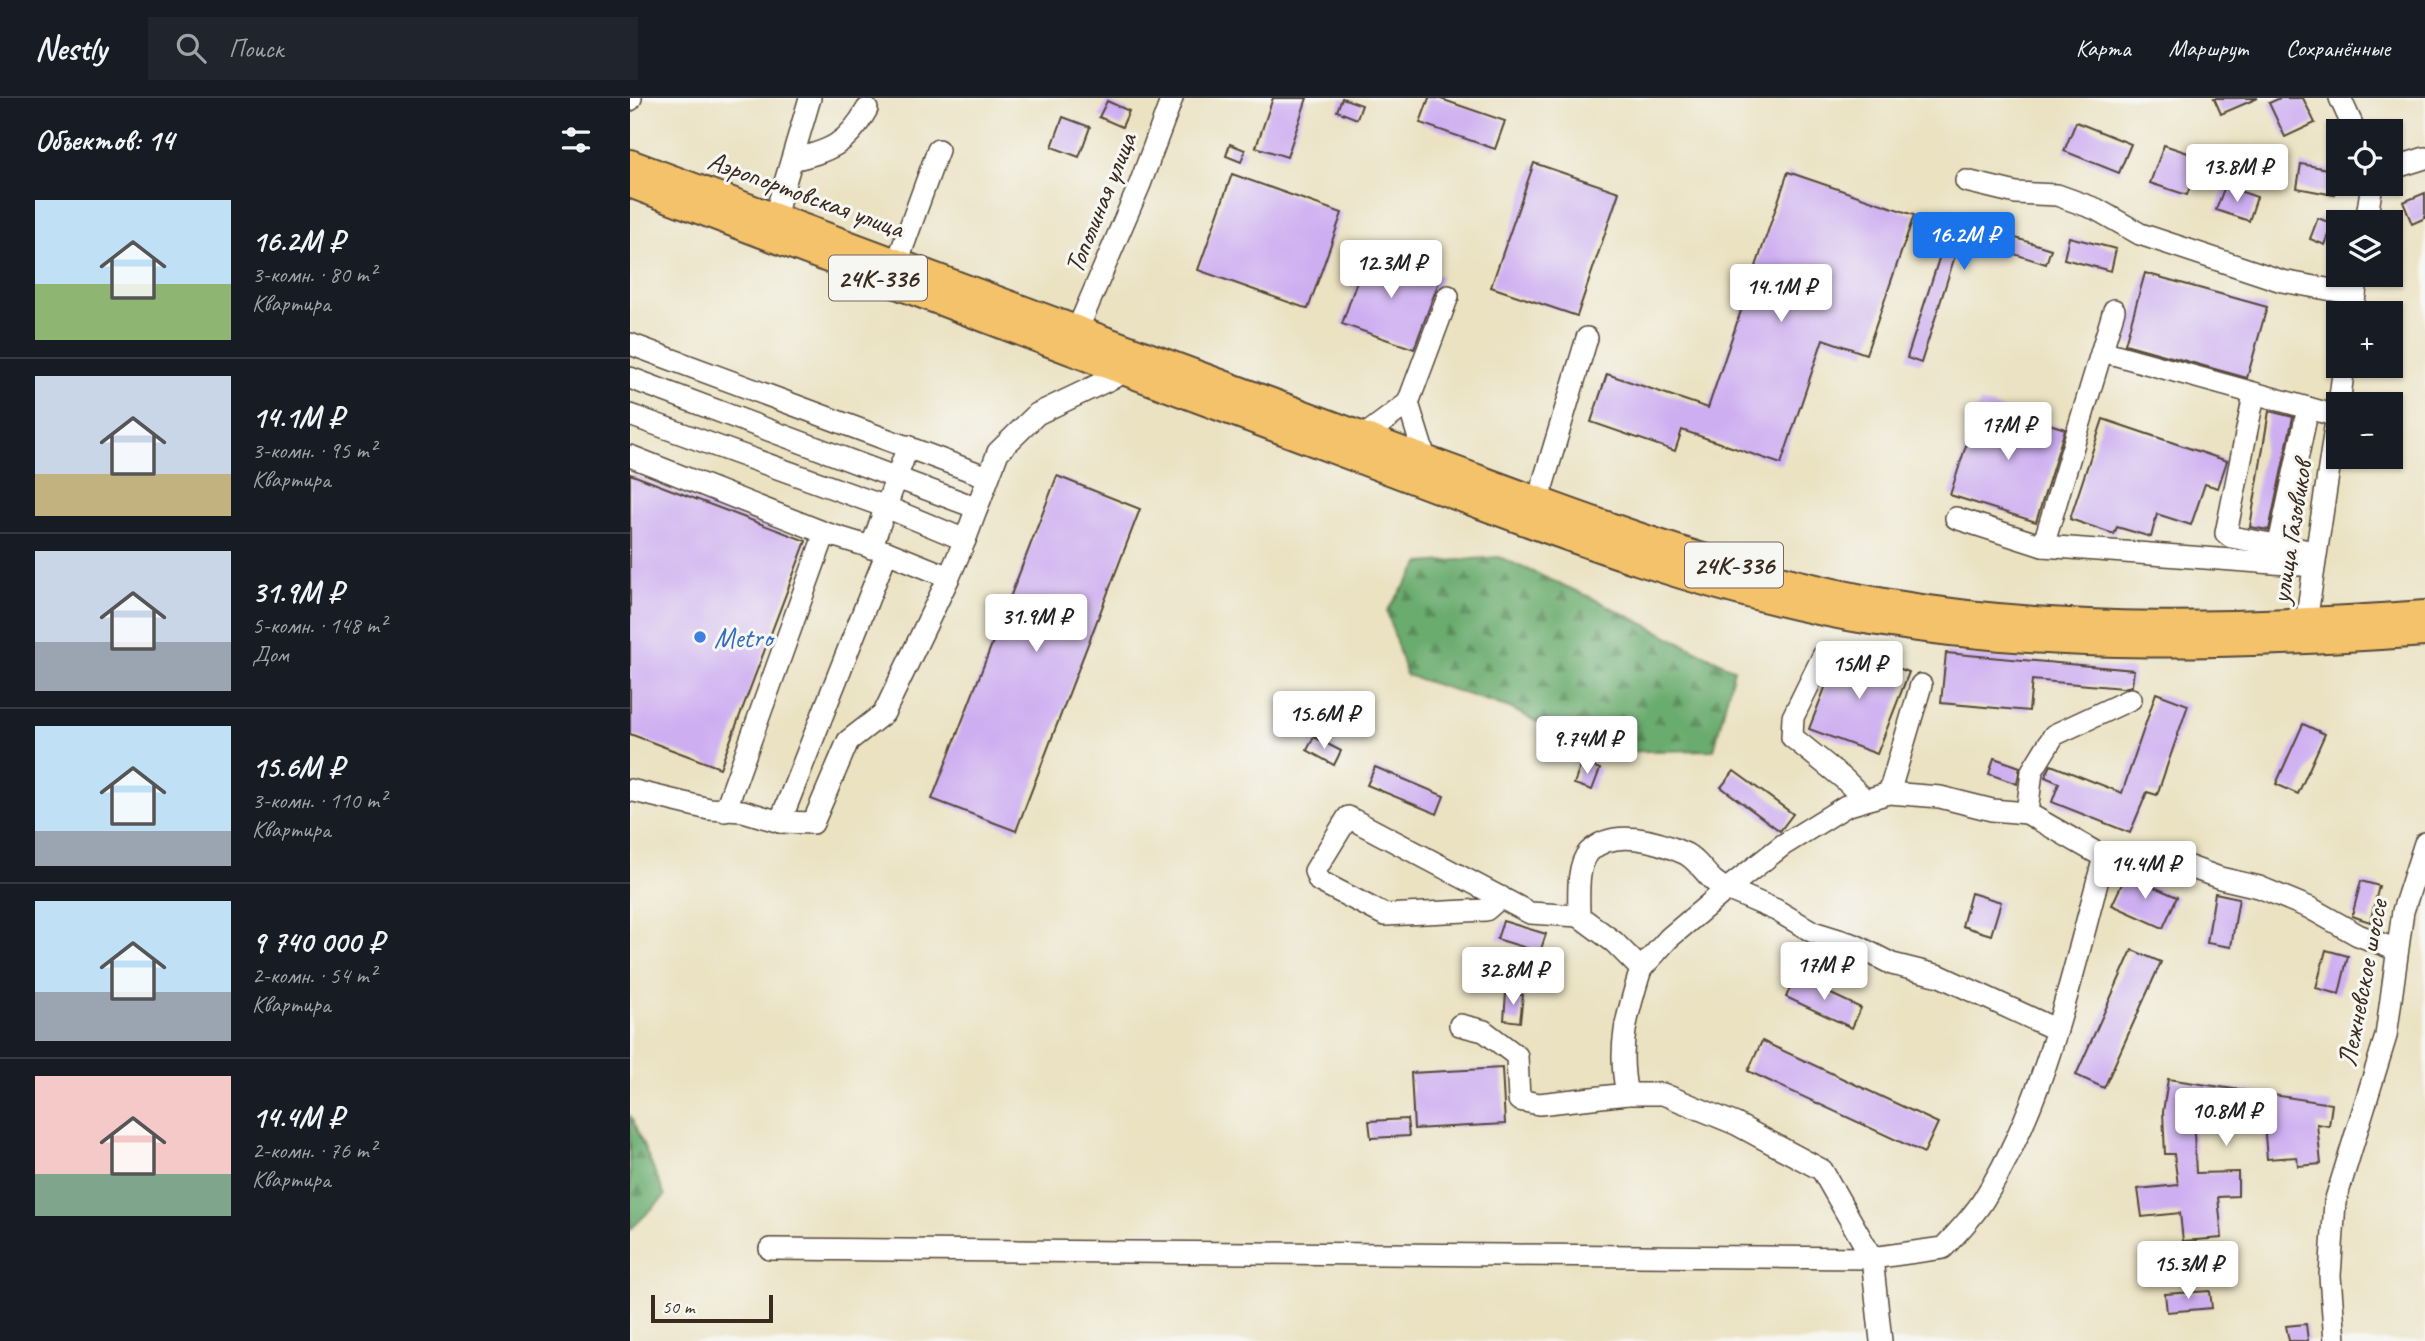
<!DOCTYPE html>
<html lang="ru">
<head>
<meta charset="utf-8">
<style>
  :root { --surface:#171b24; --page:#20242c; --text:#f1f3f6; --muted:#9ea1a6; --line:#363941; --accent:#1a73e8 }
  body { margin:0; font-family:Caveat,sans-serif; background:var(--page); color:var(--text); height:100vh; display:flex; flex-direction:column; font-size:26px; white-space:nowrap }
  * { box-sizing:border-box; margin:0 }
  p { font-size:23px; color:var(--muted) }
  .icon { flex:none; width:38px; height:38px; fill:none; stroke:currentColor; stroke-width:2; stroke-linecap:round; stroke-linejoin:round }
  .map { position:relative; flex:1; overflow:hidden }
  .sheet { display:flex; flex-direction:column; background:var(--surface); width:630px }
  .sheet>* { flex:none }
  .tools { position:absolute; left:1696px; top:21px; display:grid; gap:14px }
  .tools a { display:grid; place-items:center; width:77px; height:77px; border-radius:0px; background:var(--surface); box-shadow:0 2px 5px #0004; font-size:35px }
  .scale { position:absolute; left:21px; bottom:18px; width:122px; box-sizing:border-box; padding-left:7px; border:4px solid #3b2a1e; border-top:0; font-size:19px; line-height:24px; white-space:nowrap; color:#3b2a1e; -webkit-text-stroke:5px #f6f6f2; paint-order:stroke }
  .price { position:absolute; translate:-50% -60px; padding:0 16px; border-radius:7px; background:#fff; color:#222; font-size:23px; line-height:46px; filter:drop-shadow(0 2px 4px #0008) }
  .price::after { content:''; position:absolute; left:50%; top:42px; width:21px; height:16px; margin-left:-10px; background:inherit; clip-path:polygon(0 0,100% 0,50% 100%) }
  .price.selected { background:var(--accent); color:#fff }
  ul { padding:0; list-style:none }
  li { display:flex; align-items:center; gap:21px; height:175px; padding:0 35px }
  li+li { border-top:2px solid var(--line) }
  li span { display:grid; place-items:center; flex:none; width:196px; height:140px; border-radius:0px; color:#555 }
  li>.icon { margin-inline-start:auto }
  span .icon { width:84px; height:84px; fill:#fffc; stroke-width:1 }
  li b { font-size:30px }
  h2 { display:flex; justify-content:space-between; align-items:center; height:84px; padding:0 35px; font-size:30px }
  header { display:flex; align-items:center; gap:42px; box-sizing:border-box; height:98px; padding:0 35px; background:var(--surface); border-bottom:2px solid var(--line) }
  header strong { font-size:33px }
  nav { display:flex; gap:38px; margin-inline-start:auto; font-size:24px }
  .search { width:490px; height:63px; background:var(--page); display:flex; align-items:center; gap:18px; box-sizing:border-box; padding:0 24px; border-radius:0px; color:var(--muted); font-size:26px }
  main { display:flex; flex:1; min-height:0 }
  .map>svg:first-child { display:block }
  .forest { fill:url(#forest-firs); stroke:#536b46; stroke-width:2 }
  .building { fill:#cdaef1 }
  .lines { fill:none; stroke-linecap:round; stroke-linejoin:round }
  .minor-casing { stroke:#554637; stroke-width:24 }
  .major-casing { stroke:#554637; stroke-width:30 }
  .minor { stroke:#fff; stroke-width:21 }
  .major { stroke:#f3c26a; stroke-width:26 }
  .shop-dot { fill:#3f7fe0; stroke:#f6f6f2; stroke-width:2.5 }
  .labels { text-anchor:middle; dominant-baseline:central; stroke-width:6; stroke-linejoin:round; paint-order:stroke }
  .shield { fill:#f6f6f2; stroke:#73675e; stroke-width:2 }
  .shield-label { font-size:26px; font-weight:bold; fill:#3b2a1e }
  .street-label { font-size:28px; fill:#3b2a1e; stroke:#f6f6f2 }
  .shop-label { font-size:28px; fill:#366cbe; stroke:#f6f6f2; text-anchor:start }
</style>
</head>
<body>
<header>
<strong>Nestly</strong>
<div class="search"><svg class="icon" aria-label="search" viewBox="0 0 24 24"><circle cx="10" cy="10" r="6"/><path d="M15 15l6 6"/></svg>Поиск</div>
<nav><a>Карта</a><a>Маршрут</a><a>Сохранённые</a></nav>
</header>
<main>
<section class="sheet">
<h2>Объектов: 14<svg class="icon" aria-label="filters" viewBox="0 0 24 24"><path d="M4 7h16M4 17h16"/><circle cx="9" cy="7" r="2"/><circle cx="15" cy="17" r="2"/></svg></h2>
<ul>
<li><span style="background:linear-gradient(#bfe0f5 60%,#8fb573 0)"><svg class="icon" aria-label="home" viewBox="0 0 24 24"><path d="M3 11l9-7 9 7M6 9v11h12V9"/></svg></span><div><b>16.2M ₽</b><p>3-комн. · 80 m²</p><p>Квартира</p></div></li>
<li><span style="background:linear-gradient(#c9d6e8 70%,#c2b280 0)"><svg class="icon" aria-label="home" viewBox="0 0 24 24"><path d="M3 11l9-7 9 7M6 9v11h12V9"/></svg></span><div><b>14.1M ₽</b><p>3-комн. · 95 m²</p><p>Квартира</p></div></li>
<li><span style="background:linear-gradient(#c9d6e8 65%,#9aa5b1 0)"><svg class="icon" aria-label="home" viewBox="0 0 24 24"><path d="M3 11l9-7 9 7M6 9v11h12V9"/></svg></span><div><b>31.9M ₽</b><p>5-комн. · 148 m²</p><p>Дом</p></div></li>
<li><span style="background:linear-gradient(#bfe0f5 75%,#9aa5b1 0)"><svg class="icon" aria-label="home" viewBox="0 0 24 24"><path d="M3 11l9-7 9 7M6 9v11h12V9"/></svg></span><div><b>15.6M ₽</b><p>3-комн. · 110 m²</p><p>Квартира</p></div></li>
<li><span style="background:linear-gradient(#bfe0f5 65%,#9aa5b1 0)"><svg class="icon" aria-label="home" viewBox="0 0 24 24"><path d="M3 11l9-7 9 7M6 9v11h12V9"/></svg></span><div><b>9 740 000 ₽</b><p>2-комн. · 54 m²</p><p>Квартира</p></div></li>
<li><span style="background:linear-gradient(#f6c9c9 70%,#7fa58c 0)"><svg class="icon" aria-label="home" viewBox="0 0 24 24"><path d="M3 11l9-7 9 7M6 9v11h12V9"/></svg></span><div><b>14.4M ₽</b><p>2-комн. · 76 m²</p><p>Квартира</p></div></li>
</ul>
</section>
<div class="map">
<svg width="1795" height="1243" viewBox="0 0 1795 1243">
  <defs>
    <pattern id="forest-firs" width="22" height="20" patternUnits="userSpaceOnUse" patternTransform="scale(1.75)"><rect width="22" height="20" fill="#6bac6e"/><path d="M5 1l3.5 6h-7zM16 11l3.5 6h-7z" fill="#598c5a"/></pattern>
  </defs>
  <rect width="100%" height="100%" fill="#f6f6f2"/>
  <filter id="ink" filterUnits="userSpaceOnUse"><feTurbulence type="fractalNoise" baseFrequency=".0143" numOctaves="2"/><feDisplacementMap in="SourceGraphic" scale="14" xChannelSelector="R" yChannelSelector="G"/><feConvolveMatrix kernelMatrix="1 2 1 2 8 2 1 2 1" color-interpolation-filters="sRGB"/></filter>
  <filter id="wash" filterUnits="userSpaceOnUse"><feTurbulence type="fractalNoise" baseFrequency=".00686" numOctaves="4" result="noise"/><feDisplacementMap in="SourceGraphic" scale="28" xChannelSelector="R" yChannelSelector="G"/><feGaussianBlur stdDeviation="1.57" result="paint"/><feColorMatrix in="noise" values="0 0 0 0 0 0 0 0 0 0 0 0 0 0 0 0 0 1.4 0 .05"/><feComposite in="paint" operator="in"/></filter>
  <g filter="url(#wash)">
    <rect width="100%" height="100%" fill="#ebe2c2"/>
    <!-- forest -->
    <g class="forest">
      <polygon points="869,459 962,500 1104,571 1084,652 965,654 880,610 776,577 757,513 791,465"/>
      <polygon points="0,1017 35,1098 0,1132"/>
    </g>
    <g id="blocks">
      <!-- building -->
      <g class="building">
        <polygon points="643,0 677,0 657,59 626,49"/>
        <polygon points="712,0 732,7 727,21 707,13"/>
        <polygon points="799,0 808,0 875,23 865,51 790,25"/>
        <polygon points="1584,0 1628,0 1591,16"/>
        <polygon points="1650,0 1673,0 1685,25 1655,39 1639,5"/>
        <polygon points="477,3 499,13 492,29 469,19"/>
        <polygon points="433,19 460,29 449,59 422,49"/>
        <polygon points="1446,24 1501,46 1489,75 1434,53"/>
        <polygon points="600,46 615,52 611,64 596,58"/>
        <polygon points="1534,47 1570,59 1557,97 1520,85"/>
        <polygon points="904,65 989,94 947,218 861,189"/>
        <polygon points="1671,66 1708,73 1704,97 1667,90"/>
        <polygon points="1158,74 1284,117 1236,256 1193,241 1151,366 1052,332 1045,353 961,324 977,276 1078,310"/>
        <polygon points="602,76 712,115 678,211 568,172"/>
        <polygon points="1595,88 1627,99 1619,123 1586,112"/>
        <polygon points="1795,95 1795,120 1782,126 1773,104"/>
        <polygon points="1322,120 1421,151 1416,166 1331,139 1291,265 1277,260"/>
        <polygon points="1688,120 1703,126 1695,147 1680,141"/>
        <polygon points="1439,139 1486,151 1481,173 1434,161"/>
        <polygon points="738,152 811,178 784,251 712,226"/>
        <polygon points="1515,175 1637,209 1617,280 1495,246"/>
        <polygon points="1350,304 1435,331 1406,424 1320,397"/>
        <polygon points="1639,313 1663,319 1639,432 1620,429"/>
        <polygon points="1473,321 1597,363 1588,390 1575,386 1561,427 1527,416 1521,439 1487,429 1484,436 1440,421"/>
        <polygon points="0,376 176,443 90,670 0,636"/>
        <polygon points="427,378 510,411 386,733 302,701"/>
        <polygon points="1211,549 1279,574 1247,656 1179,631"/>
        <polygon points="1316,555 1504,572 1502,588 1493,590 1402,582 1399,613 1311,605"/>
        <polygon points="1526,595 1558,607 1527,697 1517,694 1500,735 1422,704 1429,685 1415,679 1421,667 1492,695"/>
        <polygon points="1673,626 1695,636 1668,696 1646,686"/>
        <polygon points="684,639 711,653 704,667 677,652"/>
        <polygon points="1364,660 1390,669 1387,686 1359,676"/>
        <polygon points="952,664 970,671 962,692 944,686"/>
        <polygon points="745,669 814,698 807,716 737,687"/>
        <polygon points="1104,673 1163,716 1150,733 1091,689"/>
        <polygon points="1496,777 1547,799 1533,830 1482,807"/>
        <polygon points="1731,783 1749,788 1740,824 1722,818"/>
        <polygon points="1341,795 1371,804 1361,837 1332,828"/>
        <polygon points="1585,795 1609,800 1601,849 1577,845"/>
        <polygon points="873,823 916,836 910,854 867,841"/>
        <polygon points="1502,852 1531,864 1474,990 1446,977"/>
        <polygon points="1696,852 1718,858 1709,896 1686,890"/>
        <polygon points="1165,879 1231,910 1222,930 1156,899"/>
        <polygon points="876,895 893,897 890,924 874,922"/>
        <polygon points="1132,943 1308,1025 1294,1055 1118,973"/>
        <polygon points="872,970 875,1026 784,1031 781,975"/>
        <polygon points="1538,981 1702,1006 1699,1028 1687,1026 1691,1066 1668,1068 1667,1059 1637,1061 1634,1025 1563,1015 1566,1075 1608,1074 1608,1098 1588,1099 1592,1140 1553,1143 1550,1115 1512,1119 1508,1091 1548,1087 1544,1056 1535,1056 1533,1014"/>
        <polygon points="777,1021 779,1038 741,1040 739,1023"/>
        <polygon points="1580,1193 1582,1210 1537,1214 1535,1196"/>
        <polygon points="1676,1226 1678,1243 1659,1243 1656,1228"/>
      </g>
    </g>
  </g>
  <g filter="url(#ink)">
    <use href="#blocks" fill-opacity="0" stroke="#554637" stroke-width="2"/>
    <g class="lines">
      <defs>
        <g id="minor">
          <polyline points="1710,0 1725,33"/>
          <polyline points="0,2 1,0"/>
          <path d="M162,62C199,53 217,47 237,11"/>
          <polyline points="1760,71 1795,60"/>
          <polyline points="1336,83 1386,95 1427,97 1466,111 1510,136 1652,183 1725,196"/>
          <polyline points="145,118 180,0"/>
          <polyline points="1736,124 1742,86"/>
          <polyline points="268,162 308,52"/>
          <polyline points="1722,215 1728,177"/>
          <polyline points="448,230 510,86 542,0"/>
          <polyline points="0,246 355,378"/>
          <polyline points="1472,253 1707,318"/>
          <polyline points="0,280 347,410"/>
          <polyline points="1624,297 1596,435 1601,439 1686,454"/>
          <polyline points="1709,306 1714,268"/>
          <polyline points="0,317 256,409 335,442 368,354 407,316 495,274"/>
          <polyline points="734,338 778,305"/>
          <polyline points="0,358 195,435 257,454 319,479 335,442"/>
          <polyline points="795,360 778,305 818,198"/>
          <polyline points="908,402 957,240"/>
          <polyline points="1326,420 1413,448 1684,468"/>
          <polyline points="1649,446 1678,310"/>
          <polyline points="1413,448 1484,212"/>
          <polyline points="241,450 278,348"/>
          <polyline points="1676,524 1708,310"/>
          <polyline points="1193,558 1163,619 1162,639 1214,681 1235,702"/>
          <polyline points="0,692 79,711 113,713 150,724 183,725 218,643 254,615 319,479"/>
          <polyline points="1259,695 1310,699 1362,712 1397,715"/>
          <polyline points="95,713 195,435"/>
          <polyline points="150,724 257,454"/>
          <polyline points="1474,759 1546,764 1590,780 1629,789 1680,810 1728,837 1767,852"/>
          <polyline points="871,799 856,812 755,817 689,783 685,773 718,719 900,815 949,818"/>
          <polyline points="1011,871 1039,840 1097,791 1146,812 1183,834 1225,847 1262,866 1310,878 1427,932"/>
          <path d="M830,927L854,933L887,958L889,1002L909,1006L997,996C987,949 997,916 1011,871L984,844L949,818C949,800 946,768 959,754C983,729 1028,743 1056,756C1072,765 1078,784 1097,791L1153,747L1216,708L1259,695L1291,587"/>
          <path d="M997,996H1033L1106,1026L1192,1072L1242,1160L1313,1150C1327,1135 1343,1119 1354,1101C1418,998 1442,875 1474,759L1397,715L1402,673L1424,637L1501,601"/>
          <polyline points="140,1151 1242,1160 1251,1243"/>
          <polyline points="1705,1243 1700,1178 1705,1104 1756,938 1773,813 1795,745"/>
        </g>
        <g id="major">
          <path d="M0,65C259,160 517,259 776,354C934,411 1094,477 1260,505C1438,535 1616,529 1795,516"/>
          <path d="M0,86C240,177 481,269 722,359C888,421 1066,494 1241,523C1425,554 1610,548 1795,535"/>
        </g>
      </defs>
      <!-- minor casing -->
      <use href="#minor" class="minor-casing"/>
      <!-- major casing -->
      <use href="#major" class="major-casing"/>
      <!-- minor -->
      <use href="#minor" class="minor"/>
      <!-- major -->
      <use href="#major" class="major"/>
    </g>
  </g>
  <!-- markers -->
  <circle class="shop-dot" cx="70" cy="539" r="7"/>
  <g class="labels">
    <!-- shield labels -->
    <g class="shield">
      <rect x="199" y="157.5" width="98" height="45" rx="5"/>
      <rect x="1055" y="444.5" width="98" height="45" rx="5"/>
    </g>
    <g class="shield-label">
      <text x="248" y="180">24К-336</text>
      <text x="1104" y="467">24К-336</text>
    </g>
    <!-- street labels -->
    <g class="street-label">
      <text transform="translate(176 96) rotate(20)">Аэропортовская улица</text>
      <text transform="translate(470 105) rotate(-68)">Тополиная улица</text>
      <text transform="translate(1661 434) rotate(-81)">улица Газовиков</text>
      <text transform="translate(1732 885) rotate(-79)">Лежневское шоссе</text>
    </g>
    <!-- shop labels -->
    <g class="shop-label">
      <text x="84" y="539">Metro</text>
    </g>
  </g>
</svg>
<div class="tools">
<a><svg class="icon" aria-label="locate" viewBox="0 0 24 24"><circle cx="12" cy="12" r="6"/><path d="M12 2v4M12 18v4M2 12h4M18 12h4"/></svg></a>
<a><svg class="icon" aria-label="layers" viewBox="0 0 24 24"><path d="M12 4l9 5-9 5-9-5zM3 14l9 5 9-5"/></svg></a>
<a>+</a>
<a>−</a>
</div>
<div class="scale">50 m</div>
<b class="price" style="left:1607px;top:106px">13.8M ₽</b>
<b class="price selected" style="left:1334px;top:174px">16.2M ₽</b>
<b class="price" style="left:761px;top:202px">12.3M ₽</b>
<b class="price" style="left:1151px;top:226px">14.1M ₽</b>
<b class="price" style="left:1378px;top:364px">17M ₽</b>
<b class="price" style="left:406px;top:556px">31.9M ₽</b>
<b class="price" style="left:1229px;top:603px">15M ₽</b>
<b class="price" style="left:694px;top:653px">15.6M ₽</b>
<b class="price" style="left:957px;top:678px">9.74M ₽</b>
<b class="price" style="left:1515px;top:803px">14.4M ₽</b>
<b class="price" style="left:1194px;top:904px">17M ₽</b>
<b class="price" style="left:883px;top:909px">32.8M ₽</b>
<b class="price" style="left:1596px;top:1050px">10.8M ₽</b>
<b class="price" style="left:1558px;top:1203px">15.3M ₽</b>
</div>
</main>
</body>
</html>
